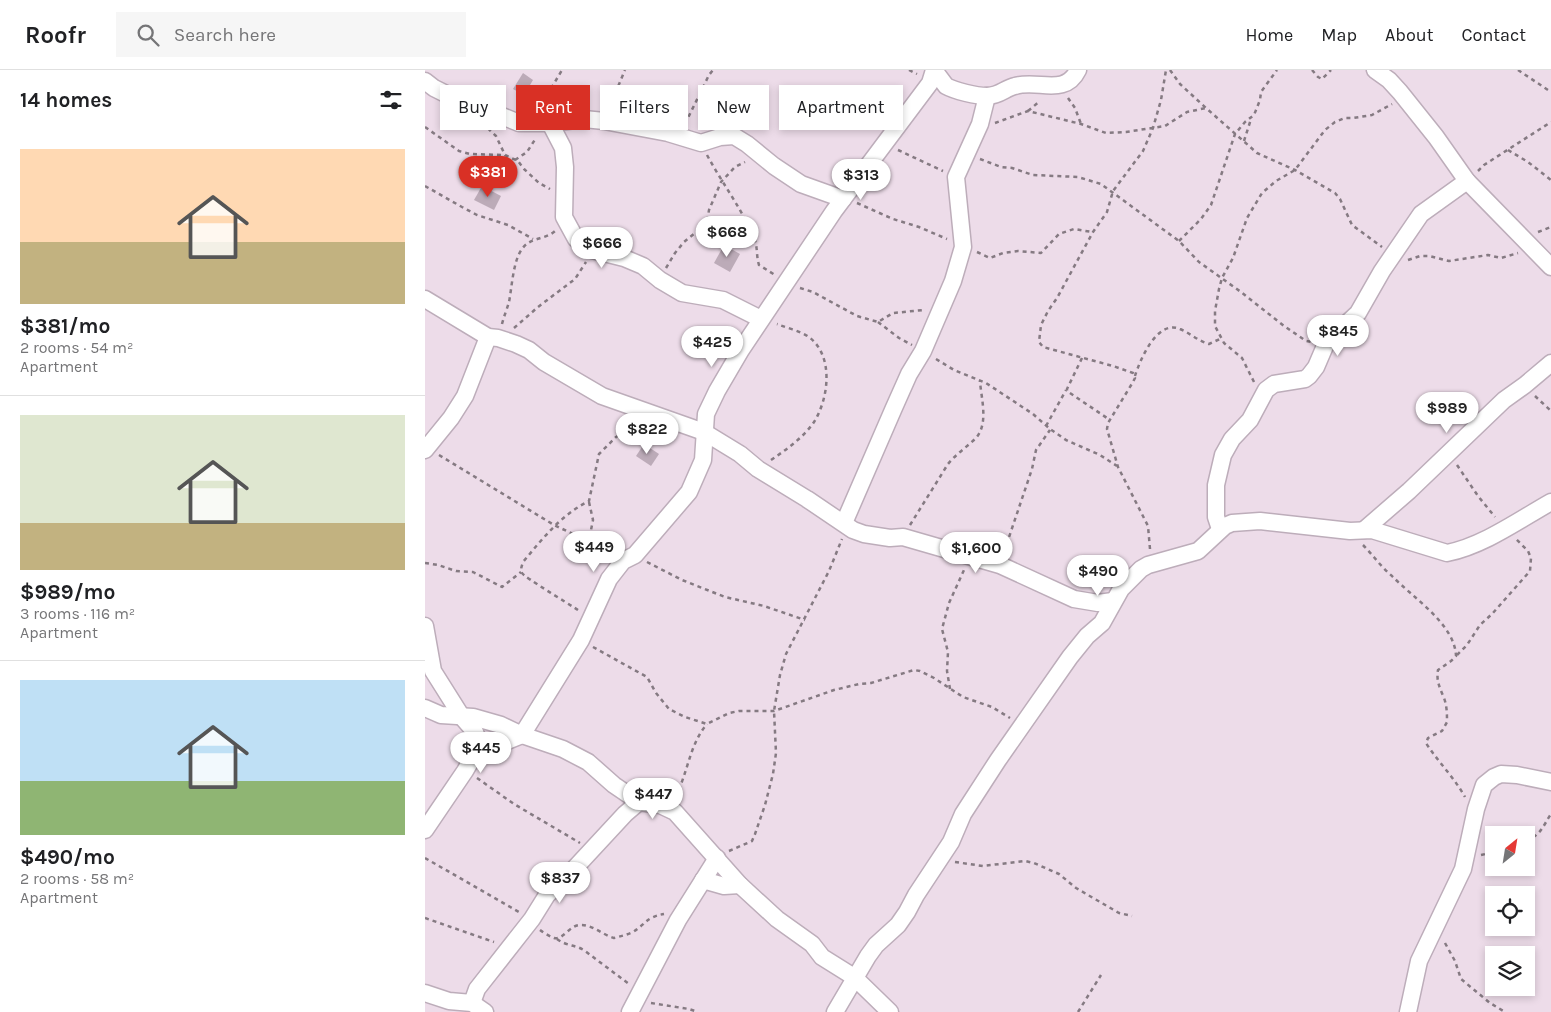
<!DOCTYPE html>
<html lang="en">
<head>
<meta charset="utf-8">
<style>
  :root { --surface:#fff; --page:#f6f6f6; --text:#202124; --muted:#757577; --line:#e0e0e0; --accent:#d93025 }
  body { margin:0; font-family:Karla,sans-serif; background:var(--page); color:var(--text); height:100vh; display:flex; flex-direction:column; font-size:19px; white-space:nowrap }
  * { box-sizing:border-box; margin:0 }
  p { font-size:16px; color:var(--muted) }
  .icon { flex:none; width:28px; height:28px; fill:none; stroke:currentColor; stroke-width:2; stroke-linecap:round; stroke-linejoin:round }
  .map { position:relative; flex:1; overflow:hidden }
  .details { display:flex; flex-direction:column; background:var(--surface); width:425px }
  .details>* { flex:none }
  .guide { position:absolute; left:15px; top:15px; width:475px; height:45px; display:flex; gap:10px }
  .needle { width:32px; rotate:30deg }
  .fabs { position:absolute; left:1060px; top:756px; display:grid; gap:10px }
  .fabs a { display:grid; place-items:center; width:50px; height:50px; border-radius:0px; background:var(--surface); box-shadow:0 2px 8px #0003; font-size:25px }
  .price { position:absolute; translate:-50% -42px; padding:0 11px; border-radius:18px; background:#fff; color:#222; font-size:16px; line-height:32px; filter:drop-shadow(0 1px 2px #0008) }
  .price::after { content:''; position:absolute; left:50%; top:30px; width:15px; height:11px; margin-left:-8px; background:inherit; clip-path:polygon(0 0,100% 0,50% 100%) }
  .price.active { background:var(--accent); color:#fff }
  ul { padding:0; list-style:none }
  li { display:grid; align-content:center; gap:10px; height:265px; padding:0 20px }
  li+li { border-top:1px solid var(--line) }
  li span { display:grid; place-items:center; height:155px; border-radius:0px; color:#555 }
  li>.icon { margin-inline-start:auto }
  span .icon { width:90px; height:90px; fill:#fffc; stroke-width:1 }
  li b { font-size:21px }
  h2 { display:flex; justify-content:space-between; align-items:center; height:60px; padding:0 20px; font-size:21px }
  .pill { padding:0 18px; border-radius:0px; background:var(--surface); box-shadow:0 2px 8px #0003; font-size:18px; line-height:45px }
  .pill.active { background:var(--accent); color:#fff }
  header { display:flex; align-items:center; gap:30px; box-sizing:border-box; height:70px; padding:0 25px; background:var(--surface); border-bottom:1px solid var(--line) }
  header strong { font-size:24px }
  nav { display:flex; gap:28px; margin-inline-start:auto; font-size:18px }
  .search { width:350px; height:45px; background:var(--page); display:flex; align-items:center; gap:12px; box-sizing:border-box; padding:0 18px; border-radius:0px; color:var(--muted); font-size:19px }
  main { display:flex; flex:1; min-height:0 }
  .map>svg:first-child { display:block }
  .building { fill:#bcabb8 }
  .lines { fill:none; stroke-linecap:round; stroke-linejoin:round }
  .minor-casing { stroke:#bdadba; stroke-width:19 }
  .path { stroke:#857a82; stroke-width:2.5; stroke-dasharray:4 4; stroke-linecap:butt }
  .minor { stroke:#fff; stroke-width:16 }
</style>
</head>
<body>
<header>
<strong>Roofr</strong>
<div class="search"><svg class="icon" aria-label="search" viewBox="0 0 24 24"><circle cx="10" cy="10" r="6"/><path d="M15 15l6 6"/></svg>Search here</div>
<nav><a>Home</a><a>Map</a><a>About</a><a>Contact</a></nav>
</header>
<main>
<section class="details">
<h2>14 homes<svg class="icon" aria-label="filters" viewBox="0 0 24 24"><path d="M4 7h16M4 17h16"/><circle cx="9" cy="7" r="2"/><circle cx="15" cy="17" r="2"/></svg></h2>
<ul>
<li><span style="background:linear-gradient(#ffd9b3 60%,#c2b280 0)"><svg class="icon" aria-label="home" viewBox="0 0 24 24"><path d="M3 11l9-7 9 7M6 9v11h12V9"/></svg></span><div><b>$381/mo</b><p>2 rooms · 54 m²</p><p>Apartment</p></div></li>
<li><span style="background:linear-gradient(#dfe7d0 70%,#c2b280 0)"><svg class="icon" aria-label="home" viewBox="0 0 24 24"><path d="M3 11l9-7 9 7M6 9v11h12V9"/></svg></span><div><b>$989/mo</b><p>3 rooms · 116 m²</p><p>Apartment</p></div></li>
<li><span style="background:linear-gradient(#bfe0f5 65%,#8fb573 0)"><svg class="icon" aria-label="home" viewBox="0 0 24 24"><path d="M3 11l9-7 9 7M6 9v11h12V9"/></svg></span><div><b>$490/mo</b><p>2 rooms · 58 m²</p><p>Apartment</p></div></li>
</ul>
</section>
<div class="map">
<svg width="1126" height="942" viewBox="0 0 1126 942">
  <rect width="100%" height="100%" fill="#eddce9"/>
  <!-- building -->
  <g class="building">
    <polygon points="98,3 108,10 99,25 88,19"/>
    <polygon points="57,116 76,126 69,140 49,130"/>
    <polygon points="299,175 315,184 305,202 289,193"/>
    <polygon points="219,374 234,384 226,396 211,386"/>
  </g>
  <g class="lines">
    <defs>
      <g id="minor">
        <path d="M509,0L521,16C530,21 551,26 562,26C575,26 580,18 590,16C613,9 640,27 653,0"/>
        <polyline points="950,0 964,10 975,22 1011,67 1042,111 1126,197"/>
        <polyline points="0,11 9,18 21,24 56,35 72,44 94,53 125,53 159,49 179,51 243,63 276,73 295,67 309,66 322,74 349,96 376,114 418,129"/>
        <polyline points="125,53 138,78 140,97 139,147 151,169 167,180 199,188 218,196 235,210 257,223 298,230 336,249"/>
        <polyline points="0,229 63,267 73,268 91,274 104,280 119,292 177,326 279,362 315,384 333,399 382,429 428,460 439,464 465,468 478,467 575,495 649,529 673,533 688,531"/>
        <polyline points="0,380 26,348 40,326 63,267"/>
        <polyline points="419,453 468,340 484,304 498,281 528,211 538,177 531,107 555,54 562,26"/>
        <polyline points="795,459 791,447 791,415 798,385 807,369 825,350 841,320 849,314 880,309 884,306 891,297 900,276 905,269 933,243 957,201 996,144 1042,111"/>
        <polyline points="939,460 984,421 1079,330 1100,315 1126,293"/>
        <polyline points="0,556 8,601 37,647 50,662 55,675 40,701 0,760"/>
        <polyline points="0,638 16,645 48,647 76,655 97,665 138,679 163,692 189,715 214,732 235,735 250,742 315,815 352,849 387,874 397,887 429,907 465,942"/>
        <polyline points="55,675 70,676 97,665 156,570 184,509 198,491 210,485 264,422 278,390 281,344 292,321 316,280 409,141 505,13 509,0"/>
        <polyline points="278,810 299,816 315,815"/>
        <polyline points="0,923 24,931 47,933 60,942"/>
        <polyline points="47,933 52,919 107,849 122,825 149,799 200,744 214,732"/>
        <polyline points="205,942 253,850 292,788"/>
        <path d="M410,942L443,886L451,875L473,855L482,842L491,825L526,772L538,744L573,690L645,587L662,566L677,553L696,519L716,499L723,495L773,481L800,456L807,453L835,451L925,461L947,460L1022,483C1058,476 1094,450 1126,432"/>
        <polyline points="983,942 994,891 1038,799 1051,739 1059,715 1069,707 1076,704 1092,705 1126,712"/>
      </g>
    </defs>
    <!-- minor casing -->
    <use href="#minor" class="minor-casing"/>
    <!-- path -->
    <g class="path">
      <polyline points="484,0 492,4"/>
      <polyline points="745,0 755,14 781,38 832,83 870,100 910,123 915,129 927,155 957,177"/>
      <polyline points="887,0 893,7 897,9 906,0"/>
      <polyline points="1093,0 1126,22"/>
      <polyline points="643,28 650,38 656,54"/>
      <polyline points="184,38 200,0"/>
      <polyline points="114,39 137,0"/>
      <polyline points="603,41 615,31"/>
      <polyline points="57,53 71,66 80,85 93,91 99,99 114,113 125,119"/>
      <polyline points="570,53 603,41 656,54 681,63 701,62 740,56 762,42 781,38"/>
      <polyline points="260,54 284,5 288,0"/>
      <polyline points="0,57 34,81 45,84 80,85"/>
      <polyline points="819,71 826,49"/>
      <polyline points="473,80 518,101"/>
      <polyline points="1083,80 1103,92 1126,110"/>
      <path d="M282,85C297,113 317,139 329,168C333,177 331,186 334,195L350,205"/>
      <polyline points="555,89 576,97 587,98 608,105 653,107 676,114 754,171 774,192 816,222 859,256 881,271 887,272"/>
      <polyline points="90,90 102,82 111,68"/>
      <polyline points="1053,101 1059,95 1126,52"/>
      <polyline points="0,116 37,137 52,145 83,155 108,169"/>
      <polyline points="432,133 468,149 494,157 522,169"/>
      <polyline points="280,155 310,155 325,159"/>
      <polyline points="1113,162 1126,157"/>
      <polyline points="754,171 776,149 786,135 810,64 820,52 829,45 835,30 836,22 852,0"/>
      <polyline points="552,182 565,188 578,183 593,181 616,183 634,164 649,159 667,162"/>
      <polyline points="983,190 995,186 1004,186 1024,191 1063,185 1076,188 1093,183"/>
      <polyline points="241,198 250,183 259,172 282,153 284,140 296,112 310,97 320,92"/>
      <polyline points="375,218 388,222 432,246 453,252 468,243 499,240"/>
      <polyline points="453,252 474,268 487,275"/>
      <path d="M77,254C79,246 82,239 84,232C87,217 88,191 97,179C105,167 120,170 130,161"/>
      <polyline points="89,258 113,237 150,209 161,192"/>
      <polyline points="657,288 642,319 642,321 685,350"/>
      <polyline points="511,289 529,300 561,313 608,344 625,359 641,370 675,385 692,396"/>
      <path d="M710,306C715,290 732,249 755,259C765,263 773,271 784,274L797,268"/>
      <polyline points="829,312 817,288 799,273 790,256 790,241 794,219 797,208 808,188 822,148 837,123 851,111 870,100 900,60 910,52 920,48 928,48 947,45 967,34"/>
      <polyline points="1110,326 1126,341"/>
      <polyline points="621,356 641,320"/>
      <polyline points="14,385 129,455 165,472 185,483"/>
      <path d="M346,390C362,379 378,368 389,352C404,328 409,286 384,267C375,261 362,258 352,254"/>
      <polyline points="1032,395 1053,426 1070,447"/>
      <polyline points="164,432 168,450 165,465 165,472"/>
      <path d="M485,455L523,394C531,384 542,377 551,368C564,353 556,328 555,311"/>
      <path d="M938,475C948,485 956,497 967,506C987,527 1030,554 1031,586L1026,591L1013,600C1011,611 1015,618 1019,628C1022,636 1022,644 1022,652L1017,661L1003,668L1001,673C1013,692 1029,707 1040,727"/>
      <polyline points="725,479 723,456 693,397 682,359 683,353 708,312 710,308 708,303 688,296 618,277 614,272 616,255 623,241 632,228 668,162 682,142 688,121 718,81 728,58 736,30 741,0"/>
      <polyline points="579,482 607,399 611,380 625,360"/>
      <polyline points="222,492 257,510 300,527 339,536 380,550"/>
      <polyline points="0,493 13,495 31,501 48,502 77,517 96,502"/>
      <path d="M153,540C144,534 99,507 97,503C95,499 97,496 98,492C118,468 136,445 164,431L174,384L191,367L213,355"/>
      <polyline points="168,577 222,607 231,623 244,639 260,647 282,654 304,643 314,641 349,641 409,620 434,614 446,613 489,600 495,601 509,608 538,627 567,637 585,648"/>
      <polyline points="1032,585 1042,575 1055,555 1067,544 1105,501 1106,488 1103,481 1091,469"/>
      <polyline points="525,619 522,601 523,582 517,559 524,533 539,500"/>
      <polyline points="52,708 89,734 155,773"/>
      <path d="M250,727C263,704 264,675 282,654"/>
      <path d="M1101,771C1116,765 1118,756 1126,744"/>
      <polyline points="304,781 327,771 330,764 340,735 348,704 351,683 349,641 355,605 361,584 404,501 417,469"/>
      <polyline points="1056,785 1069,782"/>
      <polyline points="0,788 94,842"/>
      <polyline points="530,792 558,796 600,791 609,793 634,804 651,818 694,843 707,846"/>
      <polyline points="0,848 69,872"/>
      <path d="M115,860C119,863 124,866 129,868C139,870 145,854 156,855C168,855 178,865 189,868C196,866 202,865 208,862C221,854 221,847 239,844"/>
      <path d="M132,869C143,877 150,874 160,881L204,914"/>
      <polyline points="1020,873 1030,891 1036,909 1065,933 1080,942"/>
      <polyline points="226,933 264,939 273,942"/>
      <polyline points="653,942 676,905"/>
    </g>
    <!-- minor -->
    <use href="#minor" class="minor"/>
  </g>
</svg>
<div class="fabs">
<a><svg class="needle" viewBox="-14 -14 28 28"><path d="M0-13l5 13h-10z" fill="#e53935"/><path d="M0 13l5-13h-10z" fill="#757577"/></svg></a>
<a><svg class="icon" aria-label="locate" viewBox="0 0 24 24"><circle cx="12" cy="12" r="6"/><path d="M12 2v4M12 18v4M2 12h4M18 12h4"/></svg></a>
<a><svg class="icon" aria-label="layers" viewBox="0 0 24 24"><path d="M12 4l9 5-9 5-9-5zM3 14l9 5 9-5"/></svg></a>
</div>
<b class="price active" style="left:63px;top:128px">$381</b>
<b class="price" style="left:436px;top:131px">$313</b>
<b class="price" style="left:302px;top:188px">$668</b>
<b class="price" style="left:177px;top:199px">$666</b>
<b class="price" style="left:913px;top:287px">$845</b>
<b class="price" style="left:287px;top:298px">$425</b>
<b class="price" style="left:1022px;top:364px">$989</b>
<b class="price" style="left:222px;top:385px">$822</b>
<b class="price" style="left:169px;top:503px">$449</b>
<b class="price" style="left:551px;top:504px">$1,600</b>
<b class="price" style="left:673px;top:527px">$490</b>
<b class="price" style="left:56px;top:704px">$445</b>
<b class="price" style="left:228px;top:750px">$447</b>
<b class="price" style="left:135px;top:834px">$837</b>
<div class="guide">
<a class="pill">Buy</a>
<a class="pill active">Rent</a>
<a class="pill">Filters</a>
<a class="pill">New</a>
<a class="pill">Apartment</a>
</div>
</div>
</main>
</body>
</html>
